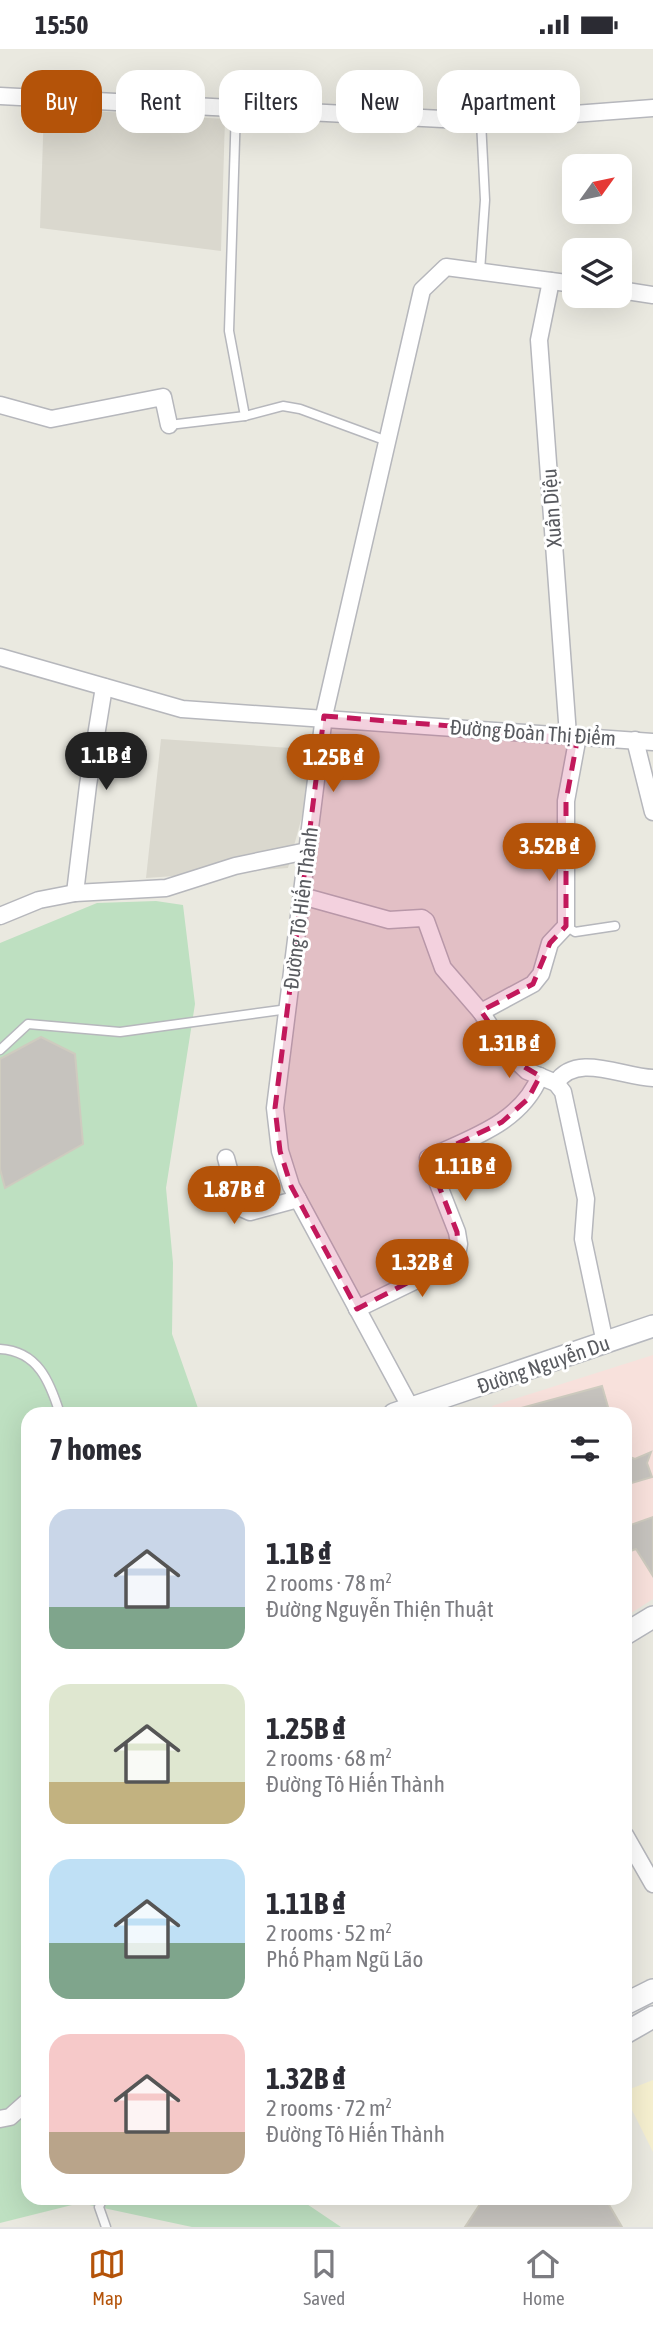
<!DOCTYPE html>
<html lang="en">
<head>
<meta charset="utf-8">
<style>
  :root { --surface:#fff; --page:#f2f2f3; --text:#2b2b33; --muted:#7c7c81; --line:#e1e1e2; --accent:#b45309 }
  body { margin:0; font-family:"Asap Condensed",sans-serif; background:var(--page); color:var(--text); height:100vh; display:flex; flex-direction:column; font-size:26px; white-space:nowrap }
  * { box-sizing:border-box; margin:0 }
  p { font-size:23px; color:var(--muted) }
  .icon { flex:none; width:38px; height:38px; fill:none; stroke:currentColor; stroke-width:2; stroke-linecap:round; stroke-linejoin:round }
  .map { position:relative; flex:1; overflow:hidden }
  .sheet { position:absolute; left:21px; top:1358px; width:611px; height:798px; display:flex; flex-direction:column; background:var(--surface); border-radius:21px; box-shadow:0 7px 28px #0002 }
  .sheet>* { flex:none }
  .top-card { position:absolute; left:21px; top:21px; width:612px; height:63px; display:flex; gap:14px }
  .needle { width:46px; rotate:57deg }
  .buttons { position:absolute; left:562px; top:105px; display:grid; gap:14px }
  .buttons a { display:grid; place-items:center; width:70px; height:70px; border-radius:14px; background:var(--surface); box-shadow:0 7px 28px #0002; font-size:35px }
  .price { position:absolute; translate:-50% -60px; padding:0 16px; border-radius:24px; background:var(--accent); color:#fff; font-size:23px; line-height:46px; filter:drop-shadow(0 2px 4px #0008) }
  .price::after { content:''; position:absolute; left:50%; top:42px; width:21px; height:16px; margin-left:-10px; background:inherit; clip-path:polygon(0 0,100% 0,50% 100%) }
  .price.active { background:#222; color:#fff }
  ul { padding:0; list-style:none }
  li { display:flex; align-items:center; gap:21px; height:175px; padding:0 28px }
  li span { display:grid; place-items:center; flex:none; width:196px; height:140px; border-radius:21px; color:#555 }
  li>.icon { margin-inline-start:auto }
  span .icon { width:84px; height:84px; fill:#fffc; stroke-width:1 }
  li b { font-size:30px }
  h2 { display:flex; justify-content:space-between; align-items:center; height:84px; padding:0 28px; font-size:30px }
  .chip { padding:0 24px; border-radius:21px; background:var(--surface); box-shadow:0 7px 28px #0002; font-size:24px; line-height:63px }
  .chip.active { background:var(--accent); color:#fff }
  .status { display:flex; justify-content:space-between; align-items:center; height:49px; padding:0 35px; background:var(--surface); direction:ltr }
  .status svg { height:19px; fill:currentColor }
  .tabs { display:flex; justify-content:space-around; align-items:center; height:98px; border-top:2px solid var(--line); background:var(--surface); font-size:19px; color:var(--muted) }
  .tabs a { display:grid; justify-items:center; gap:4px }
  .tabs .active { color:var(--accent) }
  .map>svg:first-child { display:block }
  .education { fill:#dad8ce }
  .medical { fill:#f8e1dc }
  .green { fill:#bee0c1 }
  .sand { fill:#f6f0d0 }
  .building { fill:#c6c3be; stroke:#cecbbf; stroke-width:2 }
  .lines { fill:none; stroke-linecap:round; stroke-linejoin:round }
  .lane-casing { stroke:#b6b7bc; stroke-width:11 }
  .street-casing { stroke:#b6b7bc; stroke-width:19 }
  .secondary-casing { stroke:#b6b8be; stroke-width:24 }
  .lane { stroke:#fff; stroke-width:8 }
  .street { stroke:#fff; stroke-width:16 }
  .secondary { stroke:#fff; stroke-width:21 }
  .marked { fill:#c2185b; fill-opacity:0.2; stroke:#c2185b; stroke-width:5; stroke-dasharray:14 9; stroke-linejoin:round }
  .labels { text-anchor:middle; dominant-baseline:central; stroke-width:6; stroke-linejoin:round; paint-order:stroke }
  .street-label { font-size:21px; fill:#595b60; stroke:#fff }
</style>
</head>
<body>
<div class="status"><b>15:50</b><svg viewBox="0 0 49 12"><path d="M0 12V9h3v3zM5 12V6h3v6zM10 12V3h3v9zM15 12V0h3v12zM26 1h20v11H26zM47 4h2v5h-2z"/></svg></div>
<div class="map">
<svg width="653" height="2178" viewBox="0 0 653 2178">
  <rect width="100%" height="100%" fill="#eae9e0"/>
  <!-- education -->
  <g class="education">
    <polygon points="44,59 225,70 221,202 40,179"/>
    <polygon points="161,690 320,701 288,819 146,829"/>
  </g>
  <!-- medical -->
  <polygon class="medical" points="653,1306 653,1550 625,1568 625,1365 496,1365 492,1357"/>
  <!-- green -->
  <polygon class="green" points="156,852 183,856 195,955 166,1139 173,1214 172,1285 200,1365 28,1365 28,2149 298,2149 341,2178 192,2178 80,2154 0,2174 0,894 97,854"/>
  <!-- sand -->
  <polygon class="sand" points="653,2031 653,2103 625,2047 625,2042"/>
  <!-- building -->
  <g class="building">
    <polygon points="41,988 75,1005 83,1095 5,1139 0,1120 0,1010"/>
    <polygon points="602,1337 610,1365 515,1365 514,1361"/>
    <polygon points="651,1403 647,1414 652,1428 625,1436 625,1406 635,1410"/>
    <polygon points="653,1468 653,1527 636,1500 625,1504 625,1478"/>
    <polygon points="484,2149 605,2149 622,2178 465,2178"/>
  </g>
  <g class="lines">
    <defs>
      <g id="lane">
        <polyline points="236,59 229,282 245,367"/>
        <polyline points="480,222 485,151 481,72"/>
        <polyline points="169,376 245,367 283,357 300,360 387,392"/>
        <polyline points="566,877 575,883 615,877"/>
        <polyline points="0,1001 28,975 120,983 288,960"/>
        <path d="M0,1300C38,1302 50,1333 60,1365"/>
        <polyline points="103,2149 99,2158 106,2178"/>
        <polyline points="340,2149 344,2149"/>
      </g>
      <g id="street">
        <polyline points="0,47 481,72 653,59"/>
        <polyline points="551,232 539,291 568,686"/>
        <polyline points="620,241 653,246"/>
        <polyline points="0,356 51,370 163,348 169,376"/>
        <polyline points="0,608 182,660 653,693"/>
        <polyline points="635,691 653,763"/>
        <polyline points="75,844 88,736 104,638"/>
        <polyline points="302,847 389,871 422,869 426,872 443,919 481,963 507,1003 527,1022 556,1034 563,1043 586,1150 583,1190 605,1294"/>
        <polyline points="0,867 39,851 75,844 166,839 235,817 307,802"/>
        <polyline points="481,963 533,935 541,925 550,894 566,877 566,752 578,687"/>
        <path d="M556,1034C576,1003 622,1028 653,1029"/>
        <polyline points="226,1109 239,1158 250,1163 298,1150"/>
        <path d="M357,1260L456,1212L459,1195L457,1183L428,1109C471,1089 521,1074 540,1027"/>
        <polyline points="414,1365 291,1137 280,1102 275,1059 324,667 422,241 446,218 574,235"/>
        <polyline points="625,1786 653,1835"/>
        <polyline points="0,2070 10,2068 28,2052"/>
      </g>
      <g id="secondary">
        <polyline points="394,1365 653,1277"/>
        <polyline points="625,1585 653,1568"/>
        <polyline points="625,1955 653,1941"/>
        <polyline points="625,1984 653,1968"/>
      </g>
    </defs>
    <!-- lane casing -->
    <use href="#lane" class="lane-casing"/>
    <!-- street casing -->
    <use href="#street" class="street-casing"/>
    <!-- secondary casing -->
    <use href="#secondary" class="secondary-casing"/>
    <!-- lane -->
    <use href="#lane" class="lane"/>
    <!-- street -->
    <use href="#street" class="street"/>
    <!-- secondary -->
    <use href="#secondary" class="secondary"/>
  </g>
  <!-- marked area -->
  <path class="marked" d="M324,667L578,687L566,752V877L550,894L533,935L481,962L516,1013L540,1027L528,1050L502,1073L428,1109L457,1183L459,1207L357,1260L291,1137L280,1102L275,1059Z"/>
  <g class="labels">
    <!-- street labels -->
    <g class="street-label">
      <text transform="translate(551 459) rotate(-94)">Xuân Diệu</text>
      <text transform="translate(533 683) rotate(4)">Đường Đoàn Thị Điểm</text>
      <text transform="translate(300 859) rotate(-83)">Đường Tô Hiến Thành</text>
      <text transform="translate(543 1315) rotate(-19)">Đường Nguyễn Du</text>
    </g>
  </g>
</svg>
<div class="buttons">
<a><svg class="needle" viewBox="-14 -14 28 28"><path d="M0-13l5 13h-10z" fill="#e53935"/><path d="M0 13l5-13h-10z" fill="#7c7c81"/></svg></a>
<a><svg class="icon" aria-label="layers" viewBox="0 0 24 24"><path d="M12 4l9 5-9 5-9-5zM3 14l9 5 9-5"/></svg></a>
</div>
<b class="price active" style="left:106px;top:743px">1.1B ₫</b>
<b class="price" style="left:333px;top:745px">1.25B ₫</b>
<b class="price" style="left:549px;top:834px">3.52B ₫</b>
<b class="price" style="left:509px;top:1031px">1.31B ₫</b>
<b class="price" style="left:465px;top:1154px">1.11B ₫</b>
<b class="price" style="left:234px;top:1177px">1.87B ₫</b>
<b class="price" style="left:422px;top:1250px">1.32B ₫</b>
<div class="top-card">
<a class="chip active">Buy</a>
<a class="chip">Rent</a>
<a class="chip">Filters</a>
<a class="chip">New</a>
<a class="chip">Apartment</a>
</div>
<section class="sheet">
<h2>7 homes<svg class="icon" aria-label="filters" viewBox="0 0 24 24"><path d="M4 7h16M4 17h16"/><circle cx="9" cy="7" r="2"/><circle cx="15" cy="17" r="2"/></svg></h2>
<ul>
<li><span style="background:linear-gradient(#c9d6e8 70%,#7fa58c 0)"><svg class="icon" aria-label="home" viewBox="0 0 24 24"><path d="M3 11l9-7 9 7M6 9v11h12V9"/></svg></span><div><b>1.1B ₫</b><p>2 rooms · 78 m²</p><p>Đường Nguyễn Thiện Thuật</p></div></li>
<li><span style="background:linear-gradient(#dfe7d0 70%,#c2b280 0)"><svg class="icon" aria-label="home" viewBox="0 0 24 24"><path d="M3 11l9-7 9 7M6 9v11h12V9"/></svg></span><div><b>1.25B ₫</b><p>2 rooms · 68 m²</p><p>Đường Tô Hiến Thành</p></div></li>
<li><span style="background:linear-gradient(#bfe0f5 60%,#7fa58c 0)"><svg class="icon" aria-label="home" viewBox="0 0 24 24"><path d="M3 11l9-7 9 7M6 9v11h12V9"/></svg></span><div><b>1.11B ₫</b><p>2 rooms · 52 m²</p><p>Phố Phạm Ngũ Lão</p></div></li>
<li><span style="background:linear-gradient(#f6c9c9 70%,#b9a48a 0)"><svg class="icon" aria-label="home" viewBox="0 0 24 24"><path d="M3 11l9-7 9 7M6 9v11h12V9"/></svg></span><div><b>1.32B ₫</b><p>2 rooms · 72 m²</p><p>Đường Tô Hiến Thành</p></div></li>
</ul>
</section>
</div>
<nav class="tabs">
<a class="active"><svg class="icon" aria-label="map" viewBox="0 0 24 24"><path d="M3 6l6-2 6 2 6-2v14l-6 2-6-2-6 2zM9 4v14M15 6v14"/></svg>Map</a>
<a><svg class="icon" aria-label="saved" viewBox="0 0 24 24"><path d="M7 4h10v16l-5-4-5 4z"/></svg>Saved</a>
<a><svg class="icon" aria-label="home" viewBox="0 0 24 24"><path d="M3 11l9-7 9 7M6 9v11h12V9"/></svg>Home</a>
</nav>
</body>
</html>
